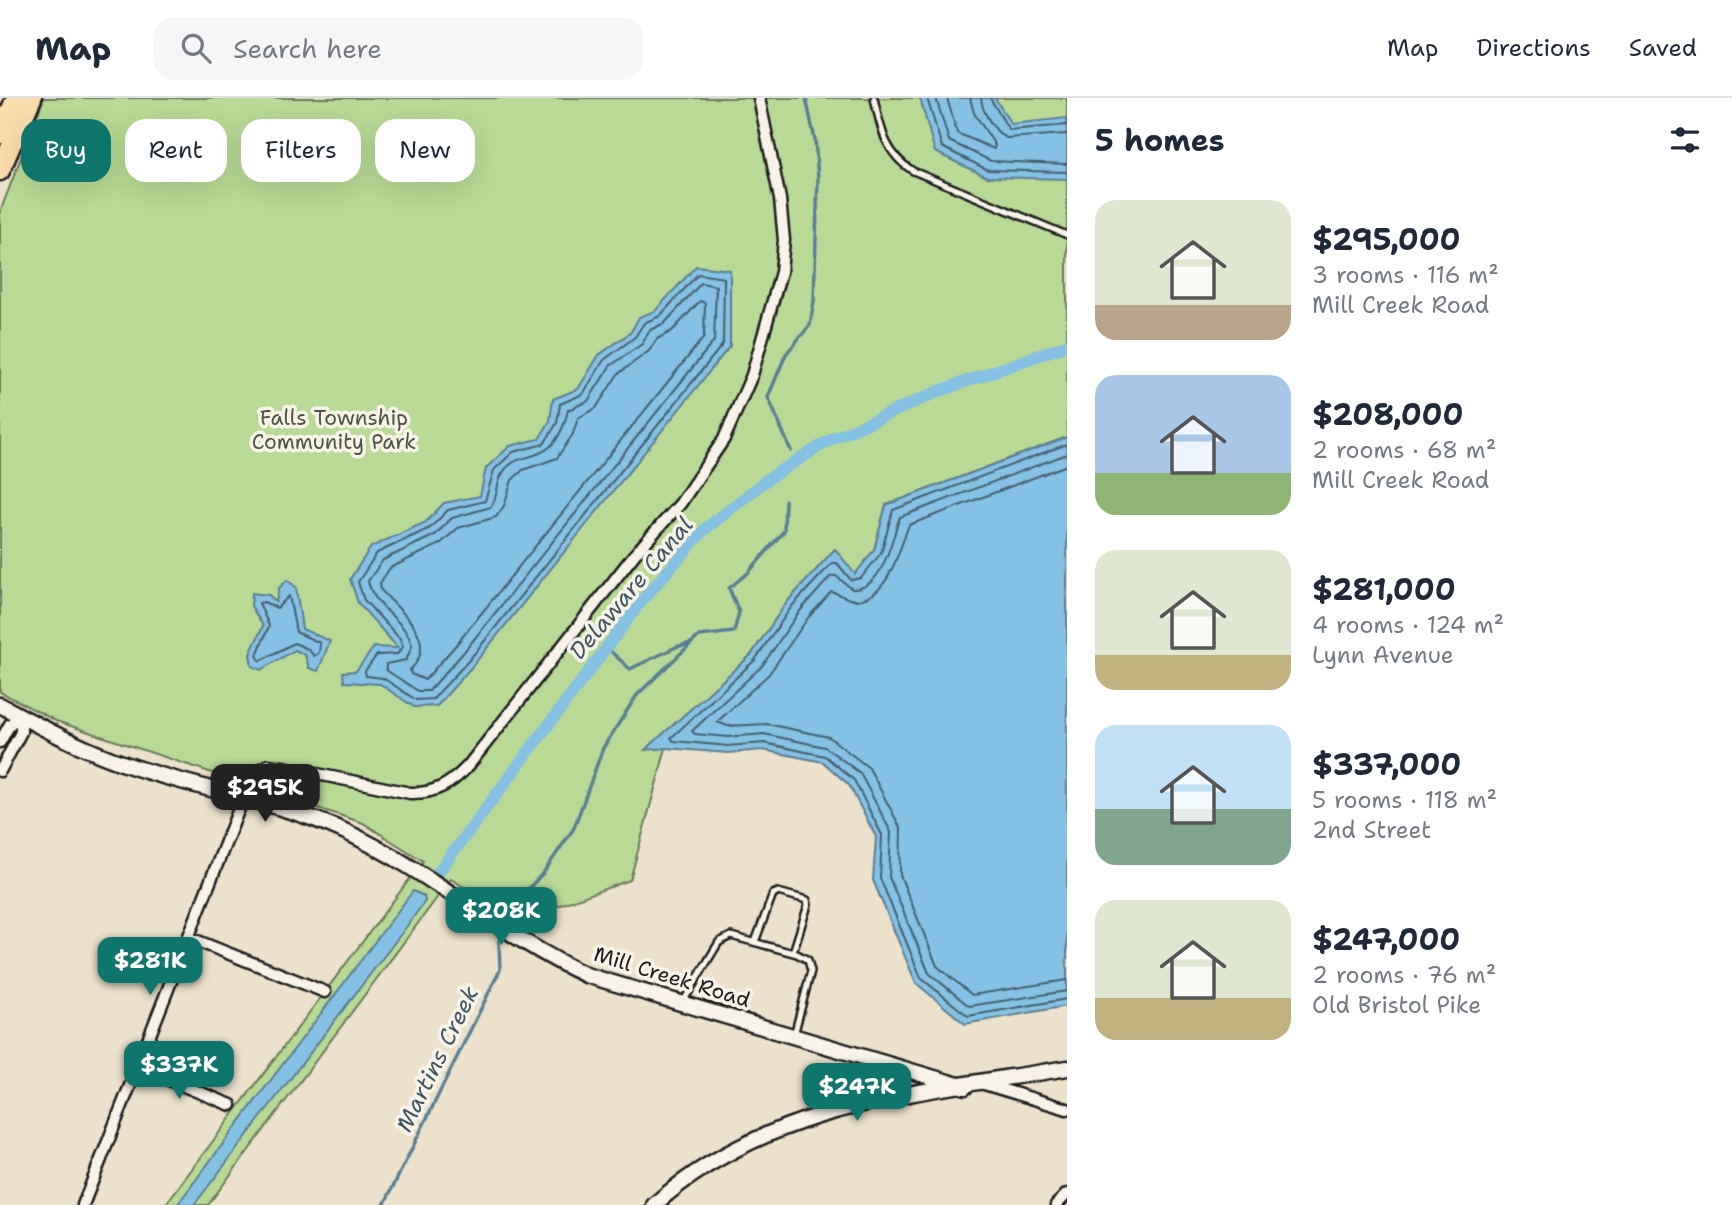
<!DOCTYPE html>
<html lang="en">
<head>
<meta charset="utf-8">
<style>
  :root { --surface:#fff; --page:#f6f6f7; --text:#1f2937; --muted:#747a83; --line:#e0e1e3; --accent:#0f766e }
  body { margin:0; font-family:"Shantell Sans",sans-serif; background:var(--page); color:var(--text); height:100vh; display:flex; flex-direction:column; font-size:26px; white-space:nowrap }
  * { box-sizing:border-box; margin:0 }
  p { font-size:23px; color:var(--muted) }
  .icon { flex:none; width:38px; height:38px; fill:none; stroke:currentColor; stroke-width:2; stroke-linecap:round; stroke-linejoin:round }
  .map { position:relative; flex:1; overflow:hidden }
  .side { display:flex; flex-direction:column; background:var(--surface); width:665px }
  .side>* { flex:none }
  .banner { position:absolute; left:21px; top:21px; width:665px; height:63px; display:flex; gap:14px }
  .price { position:absolute; translate:-50% -60px; padding:0 16px; border-radius:14px; background:var(--accent); color:#fff; font-size:23px; line-height:46px; filter:drop-shadow(0 2px 4px #0008) }
  .price::after { content:''; position:absolute; left:50%; top:42px; width:21px; height:16px; margin-left:-10px; background:inherit; clip-path:polygon(0 0,100% 0,50% 100%) }
  .price.current { background:#222; color:#fff }
  ul { padding:0; list-style:none }
  li { display:flex; align-items:center; gap:21px; height:175px; padding:0 28px }
  li span { display:grid; place-items:center; flex:none; width:196px; height:140px; border-radius:21px; color:#555 }
  li>.icon { margin-inline-start:auto }
  span .icon { width:84px; height:84px; fill:#fffc; stroke-width:1 }
  li b { font-size:30px }
  h2 { display:flex; justify-content:space-between; align-items:center; height:84px; padding:0 28px; font-size:30px }
  .tag { padding:0 24px; border-radius:21px; background:var(--surface); box-shadow:0 7px 28px #0002; font-size:24px; line-height:63px }
  .tag.current { background:var(--accent); color:#fff }
  header { display:flex; align-items:center; gap:42px; box-sizing:border-box; height:98px; padding:0 35px; background:var(--surface); border-bottom:2px solid var(--line) }
  header strong { font-size:33px }
  nav { display:flex; gap:38px; margin-inline-start:auto; font-size:24px }
  .search { width:490px; height:63px; background:var(--page); display:flex; align-items:center; gap:18px; box-sizing:border-box; padding:0 24px; border-radius:21px; color:var(--muted); font-size:26px }
  main { display:flex; flex:1; min-height:0 }
  .map>svg:first-child { display:block }
  .green { fill:#b8da94; stroke:#6a7b58; stroke-width:2 }
  .water { fill:#84c1e4; stroke:#5a7f94; stroke-width:2 }
  .lines { fill:none; stroke-linecap:round; stroke-linejoin:round }
  .shore { stroke:#465e6c; stroke-width:2 }
  .stream { stroke:#5a7f94; stroke-width:3.5 }
  .canal { stroke:#84c1e4; stroke-width:12 }
  .service-casing { stroke:#1c1c1c; stroke-width:10 }
  .minor-casing { stroke:#1c1c1c; stroke-width:15 }
  .secondary-casing { stroke:#1c1c1c; stroke-width:19 }
  .motorway-casing { stroke:#1c1c1c; stroke-width:23 }
  .service { stroke:#f7f3e8; stroke-width:5 }
  .minor { stroke:#f7f3e8; stroke-width:10 }
  .secondary { stroke:#f7f3e8; stroke-width:14 }
  .motorway { stroke:#faddab; stroke-width:18 }
  .labels { text-anchor:middle; dominant-baseline:central; stroke-width:7; stroke-linejoin:round; paint-order:stroke }
  .park-label { font-size:21px; fill:#4b5540; stroke:#f7f3e8 }
  .street-label { font-size:21px; fill:#1c1c1c; stroke:#f7f3e8 }
  .water-label { font-size:23px; font-style:italic; fill:#405662; stroke:#f7f3e8 }
</style>
</head>
<body>
<header>
<strong>Map</strong>
<div class="search"><svg class="icon" aria-label="search" viewBox="0 0 24 24"><circle cx="10" cy="10" r="6"/><path d="M15 15l6 6"/></svg>Search here</div>
<nav><a>Map</a><a>Directions</a><a>Saved</a></nav>
</header>
<main>
<div class="map">
<svg width="1067" height="1107" viewBox="0 0 1067 1107">
  <rect width="100%" height="100%" fill="#ece1cb"/>
  <filter id="ink" filterUnits="userSpaceOnUse"><feTurbulence type="fractalNoise" baseFrequency=".0143" numOctaves="2"/><feDisplacementMap in="SourceGraphic" scale="14" xChannelSelector="R" yChannelSelector="G"/><feConvolveMatrix kernelMatrix="1 2 1 2 8 2 1 2 1" color-interpolation-filters="sRGB"/></filter>
  <g filter="url(#ink)">
    <!-- green -->
    <polygon class="green" points="44,0 1067,0 1067,339 886,407 874,452 855,477 835,451 787,504 751,557 647,651 666,650 630,782 518,822 451,781 208,1107 165,1107 423,763 363,725 56,623 0,594 0,114"/>
    <!-- water -->
    <g class="water">
      <polygon points="920,0 995,0 1011,26 1067,20 1067,81 987,79 935,54"/>
      <polygon points="696,168 730,172 730,248 475,565 437,608 414,609 380,586 344,584 343,574 356,573 374,549 398,550 358,505 350,481 371,449 426,424 444,405 480,398 486,370 510,348 539,341 550,323 553,301 578,291 599,257 631,234 639,219 655,213"/>
      <polygon points="1067,339 1067,908 965,926 916,885 873,782 876,739 849,687 823,664 763,652 728,655 666,650 645,652 751,557 787,504 835,451 855,476 874,452 886,407"/>
      <polygon points="287,482 296,489 302,531 330,543 318,573 309,570 305,557 295,552 261,572 252,568 250,556 263,528 251,508 252,495 269,497 276,504 279,490"/>
      <polygon points="413,793 424,798 425,803 404,832 194,1107 177,1107"/>
    </g>
    <g class="lines">
      <!-- shore -->
      <g class="shore">
        <polyline points="927,0 942,49 988,72 1067,74"/>
        <polyline points="936,0 949,43 991,63 1067,66"/>
        <polyline points="947,0 957,35 994,51 995,47 974,15 970,0"/>
        <path d="M981,0C982,14 994,33 1006,40L1067,36"/>
        <polyline points="990,0 1009,32 1067,27"/>
        <polygon points="698,176 724,180 723,246 470,561 433,601 416,602 383,580 366,578 365,573 377,557 397,556 403,549 401,542 364,502 358,484 377,455 430,430 448,412 485,403 494,372 513,354 544,346 557,325 560,306 583,296 604,262 635,239 644,225 660,218"/>
        <path d="M701,185L716,188L714,243L463,555L429,593H418L386,572V566L406,562L412,548C407,522 373,510 368,483L383,462L435,437L452,420L491,409C498,399 496,388 501,378C517,345 553,377 568,312L588,303L610,268L642,246L650,232L665,225Z"/>
        <path d="M700,203L705,205L704,239L455,548L425,582L411,576L410,572C441,542 400,514 381,492L380,485L390,470L440,446L458,430L496,419L504,408L512,382L523,372L557,360L573,336L578,320L596,310L618,276L649,253L657,241L672,233Z"/>
        <polyline points="1067,346 893,412 881,455 861,480 851,482 837,465 832,465 792,508 755,562 671,640 674,643 728,648 764,645 825,658 854,682 882,737 880,780 921,880 968,918 1067,901"/>
        <path d="M1067,356L900,419C891,441 884,492 852,491L836,478H831L799,514L762,568L692,633L695,636L728,639L764,636L825,649L860,675L891,734L889,779L929,875L969,908L1067,893"/>
        <path d="M1067,367L909,427C899,450 890,499 857,502C847,503 840,495 831,494L808,520L769,576L717,624L728,628L767,626L829,639L869,670L901,731L900,777L937,868L972,897L1067,882"/>
        <polygon points="289,498 296,534 320,545 319,555 314,558 308,551 294,545 260,563 257,557 269,528 259,505 264,504 277,510"/>
      </g>
      <!-- stream -->
      <g class="stream">
        <polyline points="791,353 768,299 786,256 810,227 814,203 818,80 815,42 806,0"/>
        <polyline points="606,549 630,571 676,549 691,545"/>
        <polyline points="506,825 515,805 544,774 574,730 603,650 637,597 699,538 734,534 739,514 729,490 748,475 784,433 785,402"/>
        <polyline points="384,1107 500,872 499,843 502,836"/>
      </g>
      <!-- canal -->
      <polyline class="canal" points="439,773 643,501 704,432 769,380 830,342 937,294 1067,247"/>
      <defs>
        <g id="service">
          <path d="M874,0C881,31 885,56 913,73L1067,137"/>
          <polyline points="755,844 773,796 778,794 807,802 808,807 793,854"/>
          <polyline points="683,904 719,844 731,838 797,856 808,862 811,873 794,937"/>
        </g>
        <g id="minor">
          <polyline points="0,644 10,626 21,618"/>
          <polyline points="0,673 21,634 21,618"/>
          <polyline points="190,840 325,894"/>
          <polyline points="139,970 231,1007"/>
          <polyline points="984,986 1067,1011"/>
          <path d="M83,1107L253,675L268,667L283,669L410,695C435,696 451,686 468,668L634,457L680,406L724,341L752,277L781,174L784,142L780,101L759,0"/>
          <polyline points="1056,1107 1067,1096"/>
        </g>
        <g id="secondary">
          <path d="M0,607C41,629 81,651 125,666C196,691 275,702 344,733C429,772 501,838 586,877L965,989"/>
          <path d="M654,1107C769,1004 921,995 1067,970"/>
        </g>
        <g id="motorway">
          <polyline points="0,36 16,0"/>
          <polyline points="0,73 32,0"/>
        </g>
      </defs>
      <!-- service casing -->
      <use href="#service" class="service-casing"/>
      <!-- minor casing -->
      <use href="#minor" class="minor-casing"/>
      <!-- secondary casing -->
      <use href="#secondary" class="secondary-casing"/>
      <!-- motorway casing -->
      <use href="#motorway" class="motorway-casing"/>
      <!-- service -->
      <use href="#service" class="service"/>
      <!-- minor -->
      <use href="#minor" class="minor"/>
      <!-- secondary -->
      <use href="#secondary" class="secondary"/>
      <!-- motorway -->
      <use href="#motorway" class="motorway"/>
    </g>
  </g>
  <g class="labels">
    <!-- park labels -->
    <g class="park-label">
      <text x="334" y="320">Falls Township<tspan x="334" dy="24">Community Park</tspan></text>
    </g>
    <!-- street labels -->
    <g class="street-label">
      <text transform="translate(672 879) rotate(17)">Mill Creek Road</text>
    </g>
    <!-- water labels -->
    <g class="water-label">
      <text transform="translate(631 490) rotate(-50)">Delaware Canal</text>
      <text transform="translate(437 961) rotate(-64)">Martins Creek</text>
    </g>
  </g>
</svg>
<b class="price current" style="left:265px;top:726px">$295K</b>
<b class="price" style="left:501px;top:849px">$208K</b>
<b class="price" style="left:150px;top:899px">$281K</b>
<b class="price" style="left:179px;top:1003px">$337K</b>
<b class="price" style="left:857px;top:1025px">$247K</b>
<div class="banner">
<a class="tag current">Buy</a>
<a class="tag">Rent</a>
<a class="tag">Filters</a>
<a class="tag">New</a>
</div>
</div>
<section class="side">
<h2>5 homes<svg class="icon" aria-label="filters" viewBox="0 0 24 24"><path d="M4 7h16M4 17h16"/><circle cx="9" cy="7" r="2"/><circle cx="15" cy="17" r="2"/></svg></h2>
<ul>
<li><span style="background:linear-gradient(#dfe7d0 75%,#b9a48a 0)"><svg class="icon" aria-label="home" viewBox="0 0 24 24"><path d="M3 11l9-7 9 7M6 9v11h12V9"/></svg></span><div><b>$295,000</b><p>3 rooms · 116 m²</p><p>Mill Creek Road</p></div></li>
<li><span style="background:linear-gradient(#a9c7e8 70%,#8fb573 0)"><svg class="icon" aria-label="home" viewBox="0 0 24 24"><path d="M3 11l9-7 9 7M6 9v11h12V9"/></svg></span><div><b>$208,000</b><p>2 rooms · 68 m²</p><p>Mill Creek Road</p></div></li>
<li><span style="background:linear-gradient(#dfe7d0 75%,#c2b280 0)"><svg class="icon" aria-label="home" viewBox="0 0 24 24"><path d="M3 11l9-7 9 7M6 9v11h12V9"/></svg></span><div><b>$281,000</b><p>4 rooms · 124 m²</p><p>Lynn Avenue</p></div></li>
<li><span style="background:linear-gradient(#bfe0f5 60%,#7fa58c 0)"><svg class="icon" aria-label="home" viewBox="0 0 24 24"><path d="M3 11l9-7 9 7M6 9v11h12V9"/></svg></span><div><b>$337,000</b><p>5 rooms · 118 m²</p><p>2nd Street</p></div></li>
<li><span style="background:linear-gradient(#dfe7d0 70%,#c2b280 0)"><svg class="icon" aria-label="home" viewBox="0 0 24 24"><path d="M3 11l9-7 9 7M6 9v11h12V9"/></svg></span><div><b>$247,000</b><p>2 rooms · 76 m²</p><p>Old Bristol Pike</p></div></li>
</ul>
</section>
</main>
</body>
</html>
